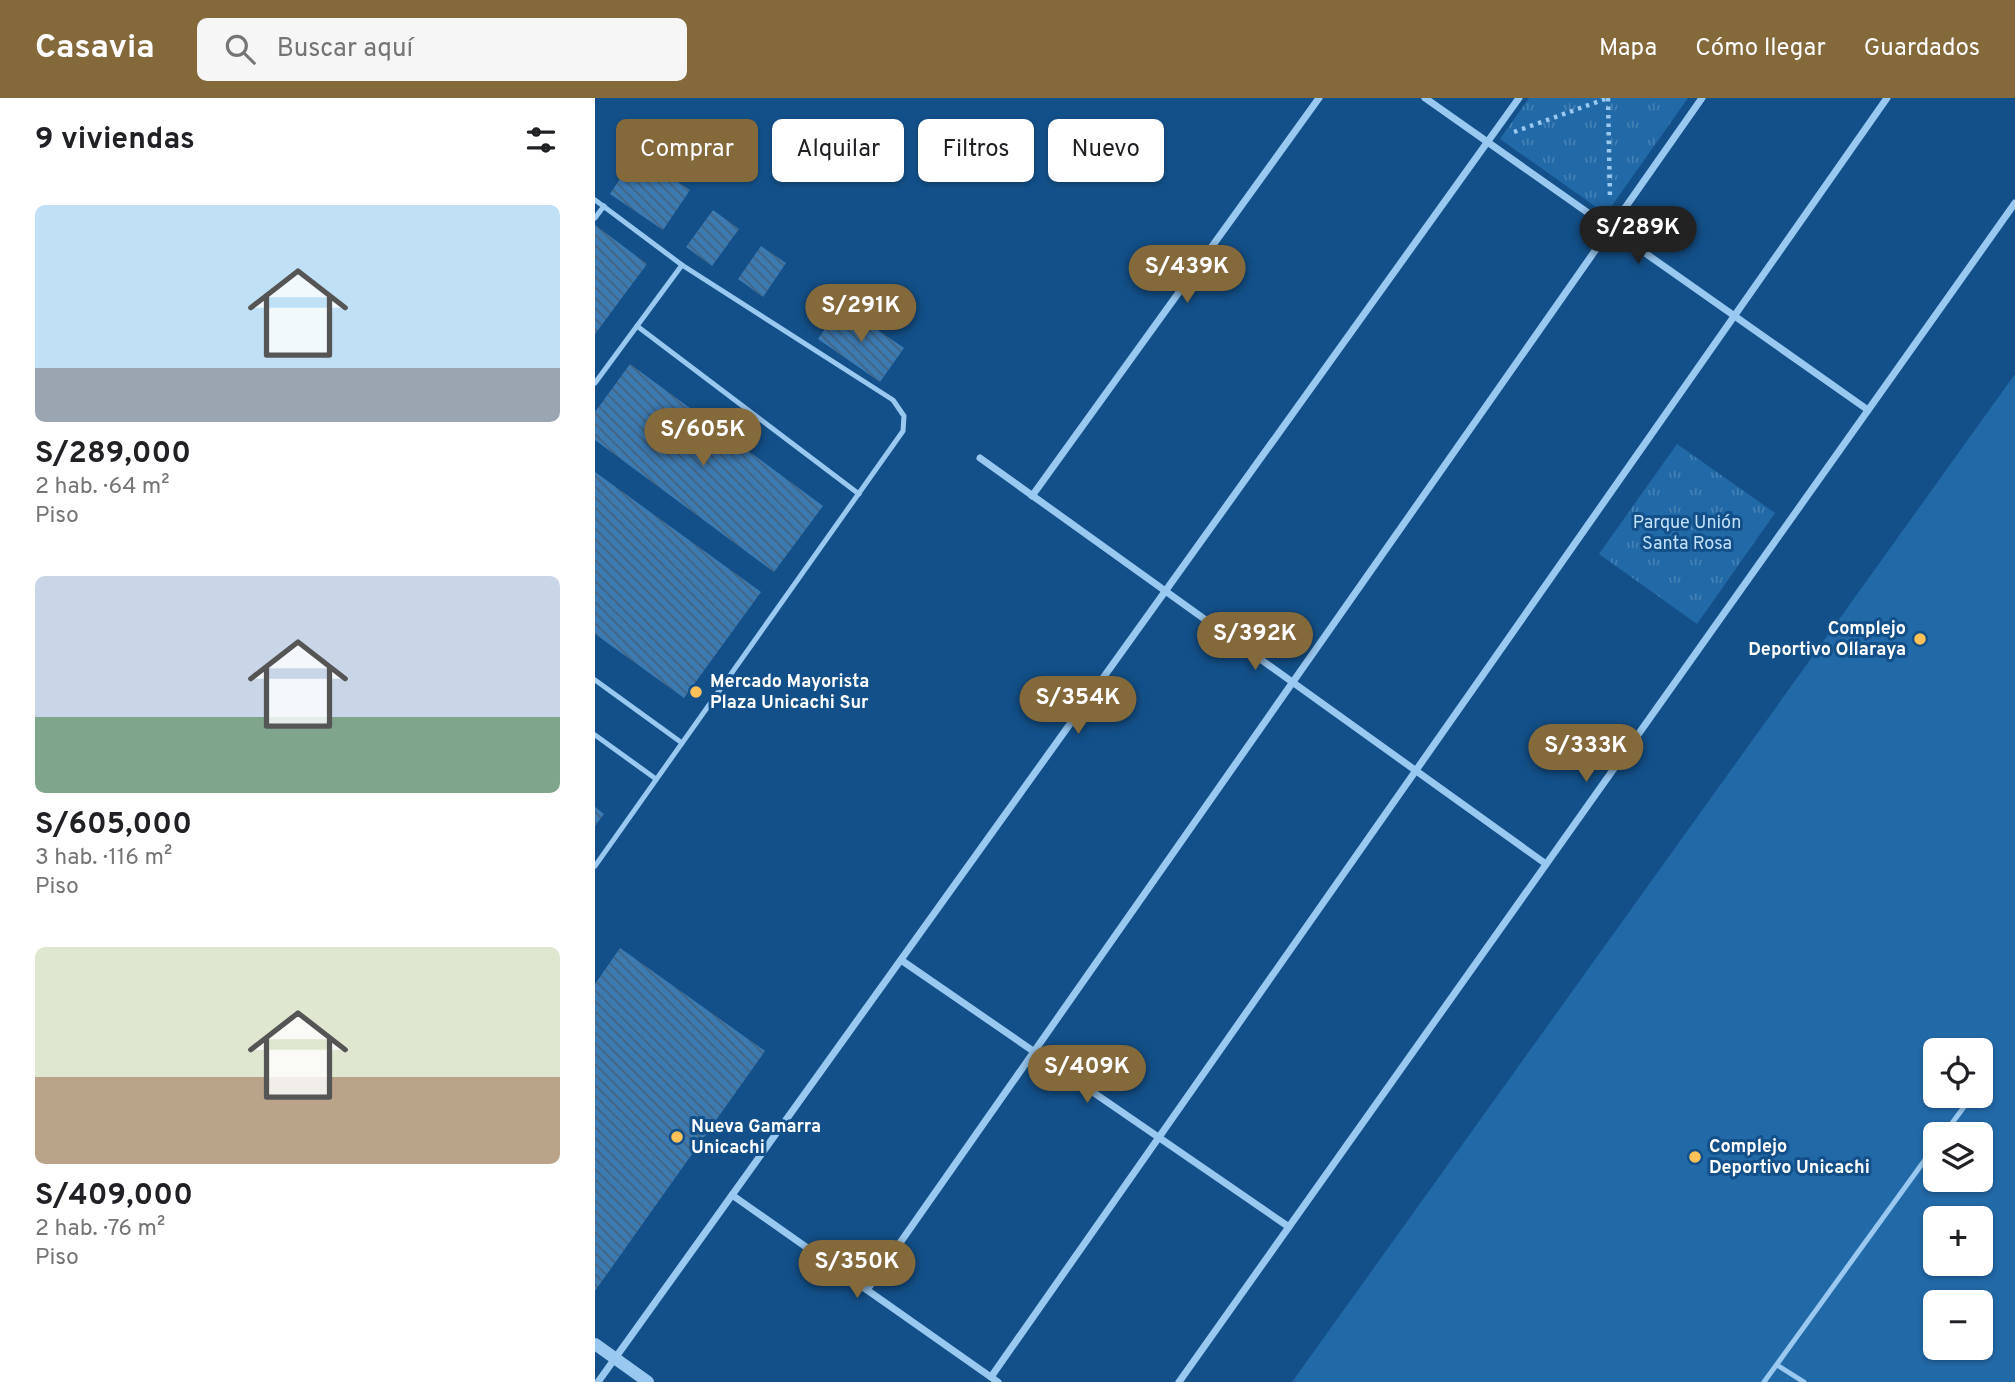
<!DOCTYPE html>
<html lang="es">
<head>
<meta charset="utf-8">
<style>
  :root { --surface:#fff; --page:#f6f6f6; --text:#202124; --muted:#757577; --accent:#84693b }
  body { margin:0; font-family:Overpass,sans-serif; background:var(--page); color:var(--text); height:100vh; display:flex; flex-direction:column; font-size:26px; white-space:nowrap }
  * { box-sizing:border-box; margin:0 }
  p { font-size:23px; color:var(--muted) }
  .icon { flex:none; width:38px; height:38px; fill:none; stroke:currentColor; stroke-width:2; stroke-linecap:round; stroke-linejoin:round }
  .map { position:relative; flex:1; overflow:hidden }
  .panel { display:flex; flex-direction:column; background:var(--surface); width:595px }
  .panel>* { flex:none }
  .top-card { position:absolute; left:21px; top:21px; width:665px; height:63px; display:flex; gap:14px }
  .tools { position:absolute; left:1328px; top:940px; display:grid; gap:14px }
  .tools a { display:grid; place-items:center; width:70px; height:70px; border-radius:10px; background:var(--surface); box-shadow:0 2px 5px #0004; font-size:35px }
  .price { position:absolute; translate:-50% -60px; padding:0 16px; border-radius:24px; background:var(--accent); color:#fff; font-size:23px; line-height:46px; filter:drop-shadow(0 2px 4px #0008) }
  .price::after { content:''; position:absolute; left:50%; top:42px; width:21px; height:16px; margin-left:-10px; background:inherit; clip-path:polygon(0 0,100% 0,50% 100%) }
  .price.active { background:#222; color:#fff }
  ul { padding:0; list-style:none }
  li { display:grid; align-content:center; gap:14px; height:371px; padding:0 35px }
  li span { display:grid; place-items:center; height:217px; border-radius:10px; color:#555 }
  li>.icon { margin-inline-start:auto }
  span .icon { width:126px; height:126px; fill:#fffc; stroke-width:1 }
  li b { font-size:30px }
  h2 { display:flex; justify-content:space-between; align-items:center; height:84px; padding:0 35px; font-size:30px }
  .tag { padding:0 24px; border-radius:10px; background:var(--surface); box-shadow:0 2px 5px #0004; font-size:24px; line-height:63px }
  .tag.active { background:var(--accent); color:#fff }
  header { display:flex; align-items:center; gap:42px; box-sizing:border-box; height:98px; padding:0 35px; background:var(--accent); color:#fff }
  header strong { font-size:33px }
  nav { display:flex; gap:38px; margin-inline-start:auto; font-size:24px }
  .search { width:490px; height:63px; background:var(--page); display:flex; align-items:center; gap:18px; box-sizing:border-box; padding:0 24px; border-radius:10px; color:var(--muted); font-size:26px }
  main { display:flex; flex:1; min-height:0 }
  .map>svg:first-child { display:block }
  .green { fill:#2269a7; fill-rule:evenodd }
  .park { fill:url(#park-tufts) }
  .building { fill:url(#building-back-hatch) }
  .lines { fill:none; stroke-linecap:round; stroke-linejoin:round }
  .path { stroke:#99c8f0; stroke-width:4.5; stroke-dasharray:3.5 5; stroke-linecap:butt }
  .service { stroke:#99c8f0; stroke-width:5 }
  .minor { stroke:#99c8f0; stroke-width:7 }
  .tertiary { stroke:#99c8f0; stroke-width:12 }
  .poi-dot { fill:#ffc158; stroke:#135089; stroke-width:2.5 }
  .labels { text-anchor:middle; dominant-baseline:central; stroke-width:6; stroke-linejoin:round; paint-order:stroke }
  .park-label { font-size:18px; fill:#c0e0fc; stroke:#135089 }
  .poi-label { font-size:18px; font-weight:bold; fill:#fff; stroke:#135089; text-anchor:start }
</style>
</head>
<body>
<header>
<strong>Casavia</strong>
<div class="search"><svg class="icon" aria-label="search" viewBox="0 0 24 24"><circle cx="10" cy="10" r="6"/><path d="M15 15l6 6"/></svg>Buscar aquí</div>
<nav><a>Mapa</a><a>Cómo llegar</a><a>Guardados</a></nav>
</header>
<main>
<section class="panel">
<h2>9 viviendas<svg class="icon" aria-label="filters" viewBox="0 0 24 24"><path d="M4 7h16M4 17h16"/><circle cx="9" cy="7" r="2"/><circle cx="15" cy="17" r="2"/></svg></h2>
<ul>
<li><span style="background:linear-gradient(#bfe0f5 75%,#9aa5b1 0)"><svg class="icon" aria-label="home" viewBox="0 0 24 24"><path d="M3 11l9-7 9 7M6 9v11h12V9"/></svg></span><div><b>S/289,000</b><p>2 hab. · 64 m²</p><p>Piso</p></div></li>
<li><span style="background:linear-gradient(#c9d6e8 65%,#7fa58c 0)"><svg class="icon" aria-label="home" viewBox="0 0 24 24"><path d="M3 11l9-7 9 7M6 9v11h12V9"/></svg></span><div><b>S/605,000</b><p>3 hab. · 116 m²</p><p>Piso</p></div></li>
<li><span style="background:linear-gradient(#dfe7d0 60%,#b9a48a 0)"><svg class="icon" aria-label="home" viewBox="0 0 24 24"><path d="M3 11l9-7 9 7M6 9v11h12V9"/></svg></span><div><b>S/409,000</b><p>2 hab. · 76 m²</p><p>Piso</p></div></li>
</ul>
</section>
<div class="map">
<svg width="1420" height="1284" viewBox="0 0 1420 1284">
  <defs>
    <pattern id="park-tufts" width="24" height="20" patternUnits="userSpaceOnUse" patternTransform="scale(1.75)"><rect width="24" height="20" fill="#2269a7"/><path d="M3 7l-1-3M5 7V3M7 7l1-3M15 17l-1-3M17 17v-4M19 17l1-3" fill="none" stroke="#4380b4"/></pattern>
    <pattern id="building-back-hatch" width="6" height="6" patternUnits="userSpaceOnUse" patternTransform="scale(1.75)"><rect width="6" height="6" fill="#3c7ab2"/><path d="M-1 5l2 2M0 0l6 6M5-1l2 2" fill="none" stroke="#44637f"/></pattern>
  </defs>
  <rect width="100%" height="100%" fill="#135089"/>
  <!-- green -->
  <path class="green" d="M1420,276V1284H697ZM1340,952H1386V998H1340ZM1340,1036H1386V1082H1340ZM1340,1120H1386V1166H1340ZM1340,1204H1386V1250H1340Z"/>
  <!-- park -->
  <g class="park">
    <polygon points="934,0 1093,0 1011,116 905,41"/>
    <polygon points="1082,346 1180,415 1102,526 1004,456"/>
  </g>
  <!-- building -->
  <g class="building">
    <polygon points="41,56 95,92 68,132 15,96"/>
    <polygon points="118,112 144,131 117,168 91,149"/>
    <polygon points="0,127 52,166 0,236"/>
    <polygon points="166,148 191,165 168,199 143,181"/>
    <polygon points="246,207 309,250 285,284 223,241"/>
    <polygon points="35,266 228,408 179,474 0,342 0,314"/>
    <polygon points="0,374 166,494 89,600 0,536"/>
    <polygon points="0,709 9,716 0,728"/>
    <polygon points="25,850 170,953 0,1193 0,886"/>
  </g>
  <g class="lines">
    <!-- path -->
    <g class="path">
      <polyline points="1013,0 1015,102"/>
      <polyline points="919,34 1013,0"/>
    </g>
    <!-- service -->
    <g class="service">
      <polyline points="0,102 87,167 298,302 309,318 308,333 0,768"/>
      <polyline points="0,120 9,108"/>
      <polyline points="42,228 264,396"/>
      <polyline points="0,285 87,167"/>
      <polyline points="0,582 87,645"/>
      <polyline points="0,637 61,681"/>
      <polyline points="1386,985 1387,983"/>
      <polyline points="1349,1036 1377,998"/>
      <polyline points="1182,1267 1209,1284"/>
      <polyline points="1169,1284 1340,1048"/>
    </g>
    <!-- minor -->
    <g class="minor">
      <polyline points="830,0 1273,312"/>
      <polyline points="385,360 951,766"/>
      <polyline points="437,398 724,0"/>
      <polyline points="306,862 694,1129"/>
      <polyline points="137,1097 403,1284"/>
      <polyline points="272,1192 1107,0"/>
      <polyline points="396,1279 1292,0"/>
      <polyline points="3,1284 924,0"/>
      <polyline points="584,1284 1420,105"/>
    </g>
    <!-- tertiary -->
    <polyline class="tertiary" points="0,1246 53,1284"/>
  </g>
  <!-- markers -->
  <g class="poi-dot">
    <circle cx="1325" cy="541" r="7"/>
    <circle cx="101" cy="594" r="7"/>
    <circle cx="82" cy="1039" r="7"/>
    <circle cx="1100" cy="1059" r="7"/>
  </g>
  <g class="labels">
    <!-- park labels -->
    <g class="park-label">
      <text x="1092" y="425">Parque Unión<tspan x="1092" dy="21">Santa Rosa</tspan></text>
    </g>
    <!-- poi labels -->
    <g class="poi-label">
      <text x="1311" y="531" text-anchor="end">Complejo<tspan x="1311" dy="21">Deportivo Ollaraya</tspan></text>
      <text x="115" y="584">Mercado Mayorista<tspan x="115" dy="21">Plaza Unicachi Sur</tspan></text>
      <text x="96" y="1029">Nueva Gamarra<tspan x="96" dy="21">Unicachi</tspan></text>
      <text x="1114" y="1049">Complejo<tspan x="1114" dy="21">Deportivo Unicachi</tspan></text>
    </g>
  </g>
</svg>
<div class="tools">
<a><svg class="icon" aria-label="locate" viewBox="0 0 24 24"><circle cx="12" cy="12" r="6"/><path d="M12 2v4M12 18v4M2 12h4M18 12h4"/></svg></a>
<a><svg class="icon" aria-label="layers" viewBox="0 0 24 24"><path d="M12 4l9 5-9 5-9-5zM3 14l9 5 9-5"/></svg></a>
<a>+</a>
<a>−</a>
</div>
<b class="price active" style="left:1043px;top:168px">S/289K</b>
<b class="price" style="left:592px;top:207px">S/439K</b>
<b class="price" style="left:266px;top:246px">S/291K</b>
<b class="price" style="left:108px;top:370px">S/605K</b>
<b class="price" style="left:660px;top:574px">S/392K</b>
<b class="price" style="left:483px;top:638px">S/354K</b>
<b class="price" style="left:991px;top:686px">S/333K</b>
<b class="price" style="left:492px;top:1007px">S/409K</b>
<b class="price" style="left:262px;top:1202px">S/350K</b>
<div class="top-card">
<a class="tag active">Comprar</a>
<a class="tag">Alquilar</a>
<a class="tag">Filtros</a>
<a class="tag">Nuevo</a>
</div>
</div>
</main>
</body>
</html>
